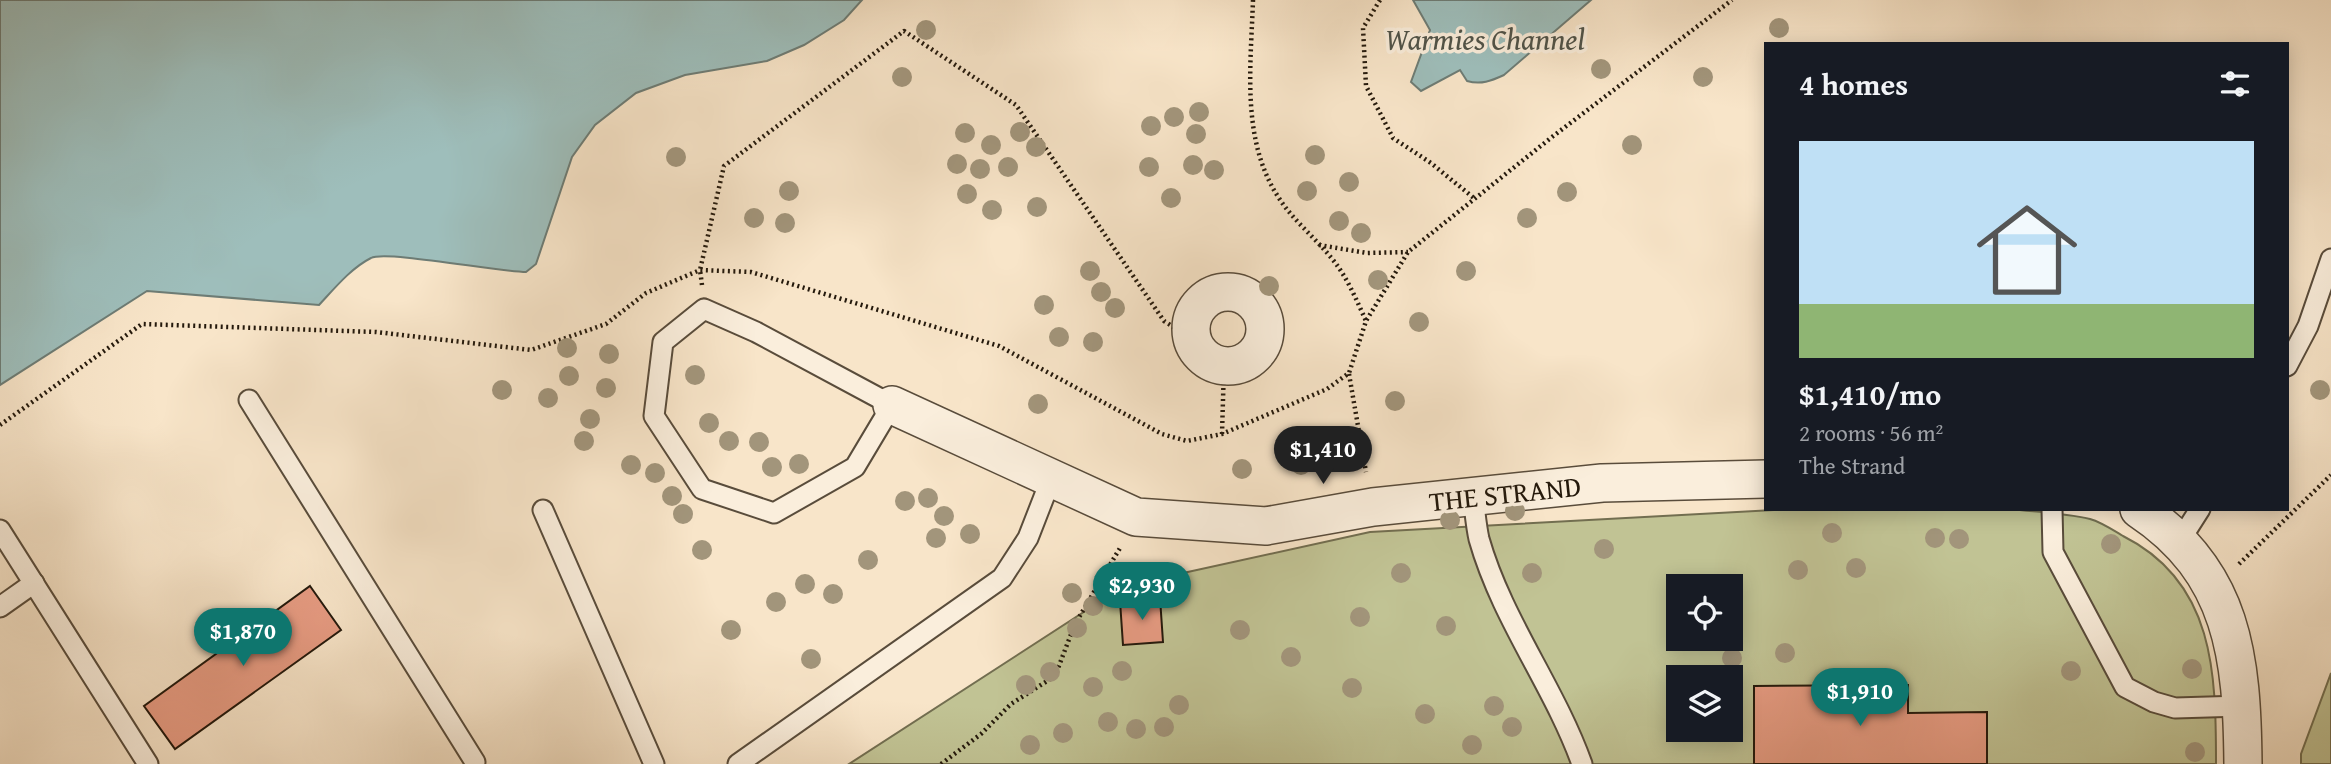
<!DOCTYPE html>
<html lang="en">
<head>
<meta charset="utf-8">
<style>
  :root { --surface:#171b24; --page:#242831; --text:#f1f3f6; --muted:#9ea1a6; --line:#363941; --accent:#0f766e }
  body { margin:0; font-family:"Gentium Book Plus",serif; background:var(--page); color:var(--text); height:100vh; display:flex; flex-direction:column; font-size:26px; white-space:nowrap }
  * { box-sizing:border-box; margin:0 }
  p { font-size:23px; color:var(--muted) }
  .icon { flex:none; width:38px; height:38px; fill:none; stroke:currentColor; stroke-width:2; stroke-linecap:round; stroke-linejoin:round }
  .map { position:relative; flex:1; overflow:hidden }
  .details { position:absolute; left:1764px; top:42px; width:525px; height:469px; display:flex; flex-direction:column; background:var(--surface); border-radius:0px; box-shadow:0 4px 18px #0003 }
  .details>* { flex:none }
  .buttons { position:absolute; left:1666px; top:574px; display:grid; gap:14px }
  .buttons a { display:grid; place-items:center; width:77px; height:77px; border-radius:0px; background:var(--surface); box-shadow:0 4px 18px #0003; font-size:35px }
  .price { position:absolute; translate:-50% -60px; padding:0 16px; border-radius:24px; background:var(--accent); color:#fff; font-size:23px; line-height:46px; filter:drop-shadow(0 2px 4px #0008) }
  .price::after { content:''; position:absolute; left:50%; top:42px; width:21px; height:16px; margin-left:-10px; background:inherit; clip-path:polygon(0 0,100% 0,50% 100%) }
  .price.active { background:#222; color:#fff }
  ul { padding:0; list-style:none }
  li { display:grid; align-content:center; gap:14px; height:371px; padding:0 35px }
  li+li { border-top:2px solid var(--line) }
  li span { display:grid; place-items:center; height:217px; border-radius:0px; color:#555 }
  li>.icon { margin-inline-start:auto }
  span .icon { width:126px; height:126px; fill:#fffc; stroke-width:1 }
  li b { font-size:30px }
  h2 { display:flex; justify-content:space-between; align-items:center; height:84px; padding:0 35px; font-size:30px }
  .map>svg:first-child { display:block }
  .green { fill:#c1c394; stroke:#726e50; stroke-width:2; fill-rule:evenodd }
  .water { fill:#9ebebb; stroke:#6d7c75; stroke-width:2 }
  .building { fill:#e69b82; stroke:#24190c; stroke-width:2 }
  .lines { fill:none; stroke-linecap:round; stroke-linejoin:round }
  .lane-casing { stroke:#594c3b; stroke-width:23 }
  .street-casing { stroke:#594c3b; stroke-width:40 }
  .path { stroke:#24190c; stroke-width:4.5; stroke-dasharray:2 3.5; stroke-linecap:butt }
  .lane { stroke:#faeedc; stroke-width:19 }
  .street { stroke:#faeedc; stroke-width:37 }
  .tree { fill:#a2957b }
  .labels { text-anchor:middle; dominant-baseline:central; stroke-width:7; stroke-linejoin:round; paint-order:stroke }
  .street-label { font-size:28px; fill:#24190c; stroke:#faeedc }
  .water-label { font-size:30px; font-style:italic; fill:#4f5349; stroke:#faeedc }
</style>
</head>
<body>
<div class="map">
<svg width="2331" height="764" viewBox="0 0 2331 764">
  <rect width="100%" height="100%" fill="#f8e5c9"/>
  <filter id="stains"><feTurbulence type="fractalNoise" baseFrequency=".00286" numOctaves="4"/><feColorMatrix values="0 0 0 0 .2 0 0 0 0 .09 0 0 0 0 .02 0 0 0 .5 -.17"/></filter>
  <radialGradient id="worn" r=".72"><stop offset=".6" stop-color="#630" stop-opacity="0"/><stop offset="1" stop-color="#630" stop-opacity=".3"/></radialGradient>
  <!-- green -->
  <g class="green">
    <path d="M2010,509C2036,512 2064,513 2090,519C2101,522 2113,530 2123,536C2215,582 2216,674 2216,764H849L1124,586L1370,532L1774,510ZM1678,586H1731V639H1678ZM1678,677H1731V730H1678Z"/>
    <polygon points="2331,673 2331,764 2301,764 2301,754"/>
  </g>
  <!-- water -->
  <g class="water">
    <path d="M0,0H862L844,20L804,45L767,61L685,75L636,93L595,125L572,157L536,264L526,272C499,272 385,250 371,258C351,268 334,289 319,305L147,291L0,385Z"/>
    <path d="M1413,0H1591L1504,75C1491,81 1481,85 1467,81L1460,70L1421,91L1411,82L1430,30Z"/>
  </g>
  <!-- building -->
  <g class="building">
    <polygon points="310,586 341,630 175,749 144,706"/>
    <polygon points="1160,598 1163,642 1123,645 1120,601"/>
    <polygon points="1908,685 1908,713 1987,712 1987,764 1754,764 1754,686"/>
  </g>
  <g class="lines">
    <defs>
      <g id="lane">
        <polygon points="704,309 756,332 892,405 855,467 774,513 702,489 654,416 663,342"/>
        <polyline points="2287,366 2308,326 2331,259"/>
        <polyline points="249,400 475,762"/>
        <path d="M1473,497C1475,511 1476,526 1479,539C1502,620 1554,686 1582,764"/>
        <polyline points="2052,509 2053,552 2125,687 2154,702 2175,708 2242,706"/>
        <polyline points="543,510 654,764"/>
        <polyline points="0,530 148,764"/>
        <polyline points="2179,542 2200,509"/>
        <polyline points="0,607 34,583"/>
        <polyline points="738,764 1002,578 1028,538 1051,479"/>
      </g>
      <g id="street">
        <circle cx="1228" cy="329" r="37"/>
        <polyline points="892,405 1136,517 1266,526 1373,507 1602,483 1766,479"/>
        <path d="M2139,509C2234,572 2242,658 2243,764"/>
      </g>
    </defs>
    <!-- lane casing -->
    <use href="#lane" class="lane-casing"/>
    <!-- street casing -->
    <use href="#street" class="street-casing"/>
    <!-- path -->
    <g class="path">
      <path d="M1253,0C1251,64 1241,138 1277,195C1292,220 1315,237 1333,260C1347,277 1357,301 1366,321"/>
      <polyline points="1380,0 1363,28 1366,86 1393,138 1431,163 1475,199"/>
      <polyline points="1319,245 1367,253 1408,252"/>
      <polyline points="702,285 700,270 724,166 904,31 1016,105 1164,321 1175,328 1191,332"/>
      <polyline points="1349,374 1366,472"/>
      <polyline points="0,425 142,324 376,332 531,350 606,324 646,293 700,270 751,272 999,346 1162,434 1187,441 1222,434 1327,389 1349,373 1366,321 1408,252 1552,137 1732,0"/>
      <polyline points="1222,434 1224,366"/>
      <polyline points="2239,564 2331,475"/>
      <polyline points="941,764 981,734 1011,704 1055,676 1075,624 1120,548"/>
    </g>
    <!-- lane -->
    <use href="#lane" class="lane"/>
    <!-- street -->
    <use href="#street" class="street"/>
  </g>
  <!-- trees -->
  <g class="tree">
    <circle cx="1779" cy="28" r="10"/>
    <circle cx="926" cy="30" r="10"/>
    <circle cx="1601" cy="69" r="10"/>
    <circle cx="902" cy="77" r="10"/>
    <circle cx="1703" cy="77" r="10"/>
    <circle cx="1199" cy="112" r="10"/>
    <circle cx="1174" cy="117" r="10"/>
    <circle cx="1151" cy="126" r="10"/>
    <circle cx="1020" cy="132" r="10"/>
    <circle cx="965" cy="133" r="10"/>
    <circle cx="1196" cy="134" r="10"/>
    <circle cx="991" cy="145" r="10"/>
    <circle cx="1632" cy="145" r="10"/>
    <circle cx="1036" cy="147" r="10"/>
    <circle cx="1315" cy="155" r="10"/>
    <circle cx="676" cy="157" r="10"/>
    <circle cx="957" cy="164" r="10"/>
    <circle cx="1193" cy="165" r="10"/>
    <circle cx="1008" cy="167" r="10"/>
    <circle cx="1149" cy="167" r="10"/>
    <circle cx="980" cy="169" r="10"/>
    <circle cx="1214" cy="170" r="10"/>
    <circle cx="1349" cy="182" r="10"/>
    <circle cx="789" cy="191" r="10"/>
    <circle cx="1307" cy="191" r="10"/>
    <circle cx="1567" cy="192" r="10"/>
    <circle cx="967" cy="194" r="10"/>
    <circle cx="1171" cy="198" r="10"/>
    <circle cx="1037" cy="207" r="10"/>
    <circle cx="992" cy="210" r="10"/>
    <circle cx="754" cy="218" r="10"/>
    <circle cx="1527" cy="218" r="10"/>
    <circle cx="1339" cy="221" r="10"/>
    <circle cx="785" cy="223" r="10"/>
    <circle cx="1361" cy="233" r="10"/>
    <circle cx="1090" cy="271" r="10"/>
    <circle cx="1466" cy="271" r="10"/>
    <circle cx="1378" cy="280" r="10"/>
    <circle cx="1269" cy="286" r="10"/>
    <circle cx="1101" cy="292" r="10"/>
    <circle cx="1044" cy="305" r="10"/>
    <circle cx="1115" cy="308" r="10"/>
    <circle cx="1419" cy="322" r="10"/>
    <circle cx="1059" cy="337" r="10"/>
    <circle cx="1093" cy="342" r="10"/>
    <circle cx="567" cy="348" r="10"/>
    <circle cx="609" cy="354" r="10"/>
    <circle cx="695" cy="375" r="10"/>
    <circle cx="569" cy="376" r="10"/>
    <circle cx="606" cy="388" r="10"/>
    <circle cx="502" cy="390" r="10"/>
    <circle cx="2320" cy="390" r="10"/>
    <circle cx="548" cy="398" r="10"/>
    <circle cx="1395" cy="401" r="10"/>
    <circle cx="1038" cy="404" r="10"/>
    <circle cx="590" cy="419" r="10"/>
    <circle cx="709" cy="423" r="10"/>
    <circle cx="584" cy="441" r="10"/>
    <circle cx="729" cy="441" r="10"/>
    <circle cx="759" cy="442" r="10"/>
    <circle cx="799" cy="464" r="10"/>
    <circle cx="631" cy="465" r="10"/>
    <circle cx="1301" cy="465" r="10"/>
    <circle cx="772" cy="467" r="10"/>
    <circle cx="1242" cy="469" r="10"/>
    <circle cx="655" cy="473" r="10"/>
    <circle cx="672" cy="496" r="10"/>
    <circle cx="928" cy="498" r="10"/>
    <circle cx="905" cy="501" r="10"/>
    <circle cx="1515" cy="511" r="10"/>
    <circle cx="683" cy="514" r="10"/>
    <circle cx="944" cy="516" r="10"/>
    <circle cx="1450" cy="520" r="10"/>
    <circle cx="1832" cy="533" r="10"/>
    <circle cx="970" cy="534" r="10"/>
    <circle cx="936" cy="538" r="10"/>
    <circle cx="1935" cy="538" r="10"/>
    <circle cx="1959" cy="539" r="10"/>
    <circle cx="2111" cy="544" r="10"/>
    <circle cx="1604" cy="549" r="10"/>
    <circle cx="702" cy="550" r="10"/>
    <circle cx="868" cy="560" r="10"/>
    <circle cx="1856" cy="568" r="10"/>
    <circle cx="1798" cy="570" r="10"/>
    <circle cx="1401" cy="573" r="10"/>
    <circle cx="1532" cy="573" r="10"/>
    <circle cx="805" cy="584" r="10"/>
    <circle cx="1072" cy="593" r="10"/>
    <circle cx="833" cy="594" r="10"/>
    <circle cx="776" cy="602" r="10"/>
    <circle cx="1093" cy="606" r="10"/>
    <circle cx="1360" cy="617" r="10"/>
    <circle cx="1446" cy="626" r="10"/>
    <circle cx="1077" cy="628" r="10"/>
    <circle cx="731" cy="630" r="10"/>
    <circle cx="1240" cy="630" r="10"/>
    <circle cx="1785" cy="653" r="10"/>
    <circle cx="1291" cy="657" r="10"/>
    <circle cx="1732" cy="658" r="10"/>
    <circle cx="811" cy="659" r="10"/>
    <circle cx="2192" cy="669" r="10"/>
    <circle cx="1122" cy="671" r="10"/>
    <circle cx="2071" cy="671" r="10"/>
    <circle cx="1050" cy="672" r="10"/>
    <circle cx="1026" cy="685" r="10"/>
    <circle cx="1093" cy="687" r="10"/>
    <circle cx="1352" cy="688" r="10"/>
    <circle cx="1179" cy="705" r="10"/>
    <circle cx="1494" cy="706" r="10"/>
    <circle cx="1425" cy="714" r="10"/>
    <circle cx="1108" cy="722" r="10"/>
    <circle cx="1164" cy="727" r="10"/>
    <circle cx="1512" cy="727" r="10"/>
    <circle cx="1136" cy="729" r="10"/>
    <circle cx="1063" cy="733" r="10"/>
    <circle cx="1030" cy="745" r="10"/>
    <circle cx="1472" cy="745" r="10"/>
    <circle cx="2195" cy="752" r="10"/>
  </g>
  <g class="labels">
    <!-- street labels -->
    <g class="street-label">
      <text transform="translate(1505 493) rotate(-6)">THE STRAND</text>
    </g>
    <!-- water labels -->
    <g class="water-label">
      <text x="1485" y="39">Warmies Channel</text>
    </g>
  </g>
  <rect width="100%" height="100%" filter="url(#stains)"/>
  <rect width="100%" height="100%" fill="url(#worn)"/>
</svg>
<div class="buttons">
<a><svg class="icon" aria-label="locate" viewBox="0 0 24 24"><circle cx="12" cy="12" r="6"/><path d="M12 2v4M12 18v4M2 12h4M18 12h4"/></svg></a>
<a><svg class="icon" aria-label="layers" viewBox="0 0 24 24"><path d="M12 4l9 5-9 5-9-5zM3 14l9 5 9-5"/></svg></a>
</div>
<b class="price active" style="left:1323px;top:486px">$1,410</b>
<b class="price" style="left:1142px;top:622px">$2,930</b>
<b class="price" style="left:243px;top:668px">$1,870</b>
<b class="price" style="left:1860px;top:728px">$1,910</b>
<section class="details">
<h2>4 homes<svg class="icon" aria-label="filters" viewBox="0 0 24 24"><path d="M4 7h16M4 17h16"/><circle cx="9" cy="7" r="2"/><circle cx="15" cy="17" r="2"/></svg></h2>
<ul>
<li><span style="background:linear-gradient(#bfe0f5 75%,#8fb573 0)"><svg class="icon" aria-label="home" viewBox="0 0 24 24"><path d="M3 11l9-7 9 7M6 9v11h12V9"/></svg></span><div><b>$1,410/mo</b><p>2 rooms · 56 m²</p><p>The Strand</p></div></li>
</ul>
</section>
</div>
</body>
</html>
